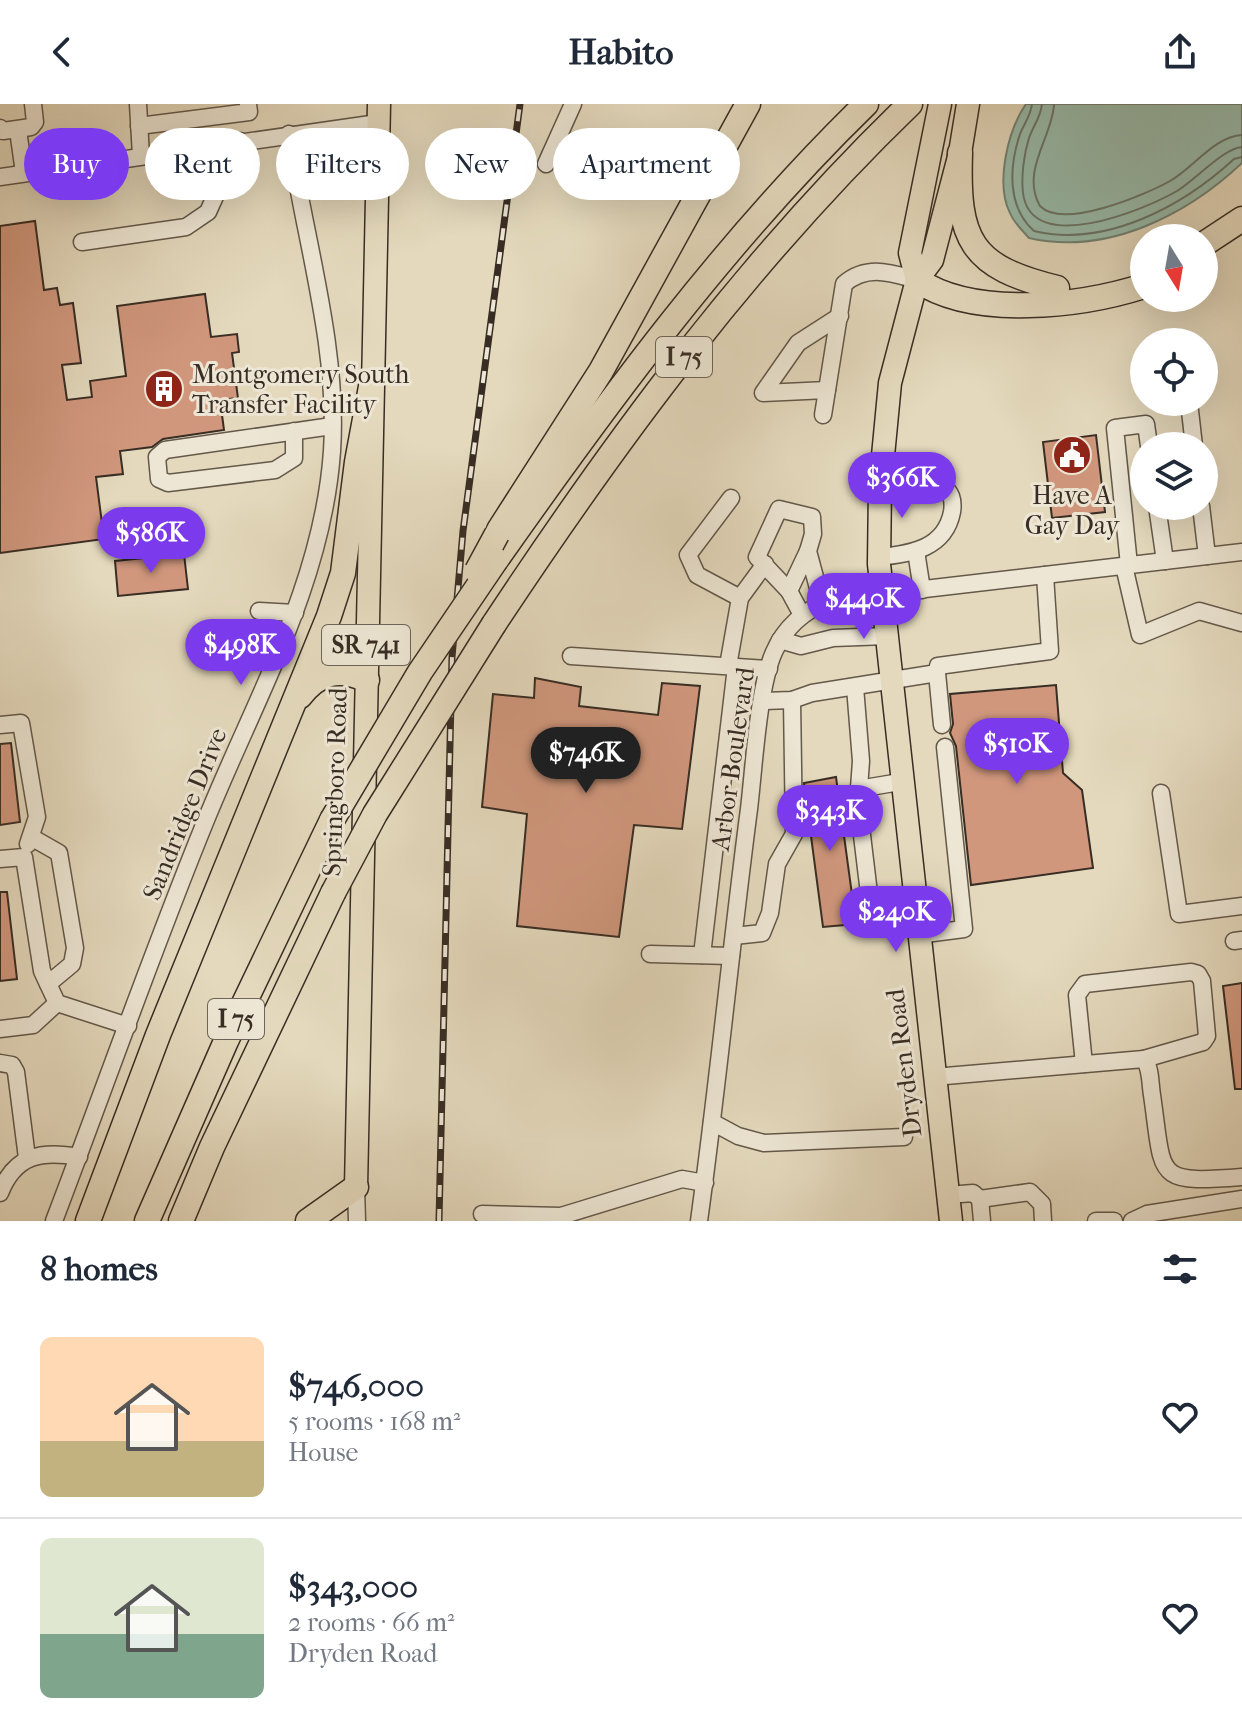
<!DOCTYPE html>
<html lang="en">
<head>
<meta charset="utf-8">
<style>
  :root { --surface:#fff; --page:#f6f6f7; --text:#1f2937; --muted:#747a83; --line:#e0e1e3; --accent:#7c3aed }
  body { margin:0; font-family:"IM FELL French Canon",serif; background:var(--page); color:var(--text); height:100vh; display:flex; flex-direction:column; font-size:30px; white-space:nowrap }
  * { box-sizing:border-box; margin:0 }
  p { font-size:26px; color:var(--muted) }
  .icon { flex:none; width:44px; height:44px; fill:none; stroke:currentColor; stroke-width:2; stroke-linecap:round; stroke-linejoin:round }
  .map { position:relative; height:1117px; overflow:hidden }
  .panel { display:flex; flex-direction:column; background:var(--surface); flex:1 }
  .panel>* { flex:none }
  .banner { position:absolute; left:24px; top:24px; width:800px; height:72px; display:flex; gap:16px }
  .needle { width:52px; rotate:169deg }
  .buttons { position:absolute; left:1130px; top:120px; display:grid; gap:16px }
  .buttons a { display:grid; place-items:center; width:88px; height:88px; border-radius:50%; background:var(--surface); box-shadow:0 8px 32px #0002; font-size:40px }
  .price { position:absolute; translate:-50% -68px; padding:0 18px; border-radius:28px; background:var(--accent); color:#fff; font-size:26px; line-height:52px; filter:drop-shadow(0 2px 4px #0008) }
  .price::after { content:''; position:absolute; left:50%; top:48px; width:24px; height:18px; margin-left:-12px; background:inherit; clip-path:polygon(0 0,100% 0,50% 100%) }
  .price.on { background:#222; color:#fff }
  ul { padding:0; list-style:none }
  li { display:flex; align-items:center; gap:24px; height:200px; padding:0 40px }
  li+li { border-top:2px solid var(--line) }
  li span { display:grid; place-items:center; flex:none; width:224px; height:160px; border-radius:12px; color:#555 }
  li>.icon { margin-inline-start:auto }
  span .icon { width:96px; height:96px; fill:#fffc; stroke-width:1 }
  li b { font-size:34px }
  h2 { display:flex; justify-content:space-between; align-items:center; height:96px; padding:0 40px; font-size:34px }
  .pill { padding:0 28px; border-radius:36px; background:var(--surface); box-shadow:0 8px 32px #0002; font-size:28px; line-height:72px }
  .pill.on { background:var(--accent); color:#fff }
  header { display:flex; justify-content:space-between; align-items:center; height:104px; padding:0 40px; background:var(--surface); font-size:36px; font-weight:700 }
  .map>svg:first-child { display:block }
  .water { fill:#97bbab; stroke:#718275; stroke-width:2 }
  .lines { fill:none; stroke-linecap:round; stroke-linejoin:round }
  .shore { stroke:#687468; stroke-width:2 }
  .building { fill:#d0977d; stroke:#382d24; stroke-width:2 }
  .minor-casing { stroke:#63584a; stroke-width:19 }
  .major-casing { stroke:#382d24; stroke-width:25 }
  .highway-casing { stroke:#382d24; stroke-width:27 }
  .minor { stroke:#ede6d4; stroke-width:16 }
  .major { stroke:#e4d9bd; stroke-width:22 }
  .highway { stroke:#e4d9bd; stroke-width:24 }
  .rail-casing { stroke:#382d24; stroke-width:7 }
  .rail { stroke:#ede6d4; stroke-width:4; stroke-dasharray:12; stroke-linecap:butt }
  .highway-bridge-casing { stroke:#382d24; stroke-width:27; stroke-linecap:butt }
  .highway-bridge { stroke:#e4d9bd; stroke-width:24 }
  .labels { text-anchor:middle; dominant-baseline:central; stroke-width:6; stroke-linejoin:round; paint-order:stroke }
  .shield { fill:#ede6d4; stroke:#6e6459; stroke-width:2 }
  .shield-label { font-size:24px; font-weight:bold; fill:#382d24 }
  .poi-label { font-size:26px; fill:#382d24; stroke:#ede6d4; text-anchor:start }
  .street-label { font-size:26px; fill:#382d24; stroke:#ede6d4 }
</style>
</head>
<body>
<header><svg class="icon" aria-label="back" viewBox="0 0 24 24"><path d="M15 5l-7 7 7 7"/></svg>Habito<svg class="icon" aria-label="share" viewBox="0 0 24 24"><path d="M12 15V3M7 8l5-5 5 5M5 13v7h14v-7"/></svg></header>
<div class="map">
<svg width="1242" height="1117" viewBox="0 0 1242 1117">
  <rect width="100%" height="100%" fill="#e4d9bd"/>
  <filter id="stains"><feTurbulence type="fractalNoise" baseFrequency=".0025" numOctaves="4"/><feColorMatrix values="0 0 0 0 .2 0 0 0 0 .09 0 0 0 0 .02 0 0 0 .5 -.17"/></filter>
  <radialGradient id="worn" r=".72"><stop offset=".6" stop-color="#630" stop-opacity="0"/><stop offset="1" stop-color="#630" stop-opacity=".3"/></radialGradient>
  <!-- water -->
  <path class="water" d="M1026,0H1242V59C1187,111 1107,152 1029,134C1022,126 1014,119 1010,109C995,79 1008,26 1026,0Z"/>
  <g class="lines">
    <!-- shore -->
    <g class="shore">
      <path d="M1032,0C1031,11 1024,20 1020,30C1009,63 1007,103 1034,127C1106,144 1183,102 1234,55L1242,53"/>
      <path d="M1042,0C1041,13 1033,22 1029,34C1024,50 1021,72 1023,89C1031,153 1144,106 1177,87C1195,76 1224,44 1242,43"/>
      <path d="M1054,0C1053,32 1020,67 1040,102C1063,126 1145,91 1170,77C1193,64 1215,32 1242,31"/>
    </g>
  </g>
  <!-- building -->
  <g class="building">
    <polygon points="35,117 44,186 57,184 60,201 73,199 81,259 62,261 67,296 92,293 90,277 126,272 117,202 205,190 211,233 237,230 239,248 232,249 238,294 220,296 224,326 163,335 152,343 120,347 123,370 96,373 104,435 0,449 0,122"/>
    <polygon points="1096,331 1105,408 1052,414 1043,338"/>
    <polygon points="184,450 188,485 118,492 115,457"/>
    <polygon points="535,574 581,583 579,602 658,611 662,579 700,582 682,725 634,721 619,833 517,822 527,710 482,703 493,590 534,594"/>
    <polygon points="1056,581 1063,669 1082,686 1093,764 971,781 956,642 950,629 953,620 950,590"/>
    <polygon points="11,639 20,718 0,721 0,640"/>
    <polygon points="836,673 856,820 823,823 804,679"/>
    <polygon points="0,788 7,788 17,875 0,877"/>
    <polygon points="1242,879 1242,985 1235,985 1223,882"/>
  </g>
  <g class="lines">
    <defs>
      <g id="minor">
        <polyline points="138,0 141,52"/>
        <polyline points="139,22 249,8 248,0"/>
        <polyline points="0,24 3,27 31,23 35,18 33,0"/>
        <polyline points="18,26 24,69"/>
        <polyline points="546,60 573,0"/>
        <polyline points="0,73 378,19"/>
        <polyline points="82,138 186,123 208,108 240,37"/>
        <polyline points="827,286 763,289 798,239 840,212"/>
        <polyline points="1189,298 1194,342"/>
        <path d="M823,311L844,180C867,160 891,169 917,176"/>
        <polyline points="294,327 294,354 275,366 168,379 159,375 157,353 165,346 332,322"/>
        <polyline points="731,394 688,451 697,471 740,494"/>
        <polyline points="1157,402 1165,457"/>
        <polyline points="1201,402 1207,452"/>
        <polyline points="916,447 922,486"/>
        <path d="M879,453C912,450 945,444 952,408C954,395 951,389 942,380L880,370"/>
        <polyline points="1129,461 1115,324 1146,320 1149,342"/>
        <polyline points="1124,462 1140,531 1199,507 1242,519"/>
        <polyline points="789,487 808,447"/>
        <polyline points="259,507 295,509"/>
        <polyline points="802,511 789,487 757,453 779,405 812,413 813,430 808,447 822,499"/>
        <polyline points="780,536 801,542 833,534 887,532"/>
        <polyline points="571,552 769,565"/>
        <polyline points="728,562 740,494 765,460"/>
        <polyline points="937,569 942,621"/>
        <polyline points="855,583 861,657 858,698 871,806"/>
        <polyline points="764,597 792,596 812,589 937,569 938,562 1050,547 1045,471"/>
        <polyline points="0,621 21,619 37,713 28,740"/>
        <polyline points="858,685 900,678"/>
        <polyline points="1161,689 1179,810 1242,802"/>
        <polyline points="31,733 59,749 75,844 72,860 48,880"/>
        <polyline points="0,755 24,753 42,867 57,899 128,922"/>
        <polyline points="917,831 964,825 945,643"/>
        <polyline points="734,832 762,829 770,809 777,760 794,730 792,596"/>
        <polyline points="1234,837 1242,836"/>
        <polyline points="650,850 731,852"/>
        <polyline points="702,851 736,563"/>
        <polyline points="0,925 33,921 57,899"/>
        <polyline points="0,959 12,961 16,968 27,1054"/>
        <polyline points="1084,960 1077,891 1085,880 1191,868 1198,870 1202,877 1207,932 1203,938 1144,955"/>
        <path d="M934,973L1144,955C1151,964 1150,979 1152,991C1164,1074 1153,1080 1242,1073"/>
        <polyline points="712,1018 738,1032 764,1039 904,1033"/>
        <polyline points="356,1083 357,1117"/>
        <path d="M0,1089C15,1051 41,1046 79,1053"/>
        <polyline points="948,1091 973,1089 980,1095 1030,1088 1042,1100 1043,1117"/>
        <polyline points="980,1095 982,1117"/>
        <polyline points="482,1110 561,1112 682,1075 705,1079"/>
        <path d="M54,1117C105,983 152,848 206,716C255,595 323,479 332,347C339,243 304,133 289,30"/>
        <path d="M699,1117C718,980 731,842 749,705C754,664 758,584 774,548C785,523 805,506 830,496L1242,448"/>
        <polyline points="1096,1117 1114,1117"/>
        <polyline points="1132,1117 1147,1110 1242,1095"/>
      </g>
      <g id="major">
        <polyline points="917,176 910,149 940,0"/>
        <polyline points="356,1083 379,0"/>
        <polyline points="951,1117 879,460 880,383 890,279 917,176 932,156 960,49 968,0"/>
      </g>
      <g id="highway">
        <path d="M960,49C957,136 970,163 1057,184"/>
        <polyline points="1204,140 1242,115"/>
        <path d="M917,176C974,215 1081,202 1144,182"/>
        <polyline points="499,426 601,267 748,0"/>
        <path d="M496,456C608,297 726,136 866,0"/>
        <path d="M494,520C617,334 749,155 910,0"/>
        <path d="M300,592C319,568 339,563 367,576"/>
        <polyline points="88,1117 158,931 329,512 343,469 357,358 373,272"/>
        <polyline points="147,1117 226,937 332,716"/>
        <polyline points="181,1117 212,1043 333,789"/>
        <polyline points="308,1117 356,1083"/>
      </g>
    </defs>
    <!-- minor casing -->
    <use href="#minor" class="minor-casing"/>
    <!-- major casing -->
    <use href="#major" class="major-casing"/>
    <!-- highway casing -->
    <use href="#highway" class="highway-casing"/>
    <!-- minor -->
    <use href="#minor" class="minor"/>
    <!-- major -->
    <use href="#major" class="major"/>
    <!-- highway -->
    <use href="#highway" class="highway"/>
    <defs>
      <polyline id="rail" points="439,1117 452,553 463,427 520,0"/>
    </defs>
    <!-- rail casing -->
    <use href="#rail" class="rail-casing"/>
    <!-- rail -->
    <use href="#rail" class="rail"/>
    <defs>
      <g id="highway-bridge">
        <polyline points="477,467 497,430"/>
        <polyline points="332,716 420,568 496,456"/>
        <polyline points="333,789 375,710 494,520"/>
      </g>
    </defs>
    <!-- highway-bridge casing -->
    <use href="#highway-bridge" class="highway-bridge-casing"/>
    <!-- highway-bridge -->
    <use href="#highway-bridge" class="highway-bridge"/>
  </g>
  <!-- icons -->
  <defs>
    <symbol id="building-disc" viewBox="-11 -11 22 22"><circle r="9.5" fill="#8f2418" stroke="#ede6d4"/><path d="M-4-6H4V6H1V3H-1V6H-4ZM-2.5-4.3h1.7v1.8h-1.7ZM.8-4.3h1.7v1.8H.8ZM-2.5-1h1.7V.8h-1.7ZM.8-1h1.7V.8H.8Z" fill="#fff"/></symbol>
    <symbol id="civic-disc" viewBox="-11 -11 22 22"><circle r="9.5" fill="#8f2418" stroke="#ede6d4"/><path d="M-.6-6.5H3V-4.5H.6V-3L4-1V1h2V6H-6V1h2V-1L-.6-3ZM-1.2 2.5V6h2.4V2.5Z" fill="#fff"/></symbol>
  </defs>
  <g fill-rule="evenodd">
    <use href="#building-disc" x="142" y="263" width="44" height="44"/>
    <use href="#civic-disc" x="1050" y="329" width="44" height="44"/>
  </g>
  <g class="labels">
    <!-- shield labels -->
    <g class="shield">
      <rect x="656" y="233" width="56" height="40" rx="6"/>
      <rect x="322" y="521" width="88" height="40" rx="6"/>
      <rect x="208" y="895" width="56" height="40" rx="6"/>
    </g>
    <g class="shield-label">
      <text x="684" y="253">I 75</text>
      <text x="366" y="541">SR 741</text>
      <text x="236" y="915">I 75</text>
    </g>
    <!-- poi labels -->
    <g class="poi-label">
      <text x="192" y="270">Montgomery South<tspan x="192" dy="30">Transfer Facility</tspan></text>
      <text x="1072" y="391" text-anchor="middle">Have A<tspan x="1072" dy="30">Gay Day</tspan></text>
    </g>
    <!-- street labels -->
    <g class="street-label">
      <text transform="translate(733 655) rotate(-82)">Arbor Boulevard</text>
      <text transform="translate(335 678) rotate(-88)">Springboro Road</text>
      <text transform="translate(185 710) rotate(-68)">Sandridge Drive</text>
      <text transform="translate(904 959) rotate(-97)">Dryden Road</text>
    </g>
  </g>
  <rect width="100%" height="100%" filter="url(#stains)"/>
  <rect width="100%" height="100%" fill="url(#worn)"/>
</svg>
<div class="buttons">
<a><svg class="needle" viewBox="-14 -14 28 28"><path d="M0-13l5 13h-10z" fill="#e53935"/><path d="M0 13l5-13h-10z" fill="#747a83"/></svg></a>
<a><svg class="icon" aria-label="locate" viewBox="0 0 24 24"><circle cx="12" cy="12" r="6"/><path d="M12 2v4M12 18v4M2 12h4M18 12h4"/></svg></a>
<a><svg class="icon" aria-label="layers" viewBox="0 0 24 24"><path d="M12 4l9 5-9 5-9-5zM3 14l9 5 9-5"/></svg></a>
</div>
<b class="price" style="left:902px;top:416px">$366K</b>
<b class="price" style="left:151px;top:471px">$586K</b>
<b class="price" style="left:864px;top:537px">$440K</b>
<b class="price" style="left:241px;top:583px">$498K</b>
<b class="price" style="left:1017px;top:682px">$510K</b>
<b class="price on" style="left:586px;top:691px">$746K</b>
<b class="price" style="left:830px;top:749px">$343K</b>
<b class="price" style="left:896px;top:850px">$240K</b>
<div class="banner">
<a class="pill on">Buy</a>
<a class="pill">Rent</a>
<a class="pill">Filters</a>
<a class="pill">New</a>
<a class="pill">Apartment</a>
</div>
</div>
<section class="panel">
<h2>8 homes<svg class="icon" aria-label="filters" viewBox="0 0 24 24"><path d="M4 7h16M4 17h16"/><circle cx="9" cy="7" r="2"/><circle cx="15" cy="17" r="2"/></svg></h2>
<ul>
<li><span style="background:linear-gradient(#ffd9b3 65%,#c2b280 0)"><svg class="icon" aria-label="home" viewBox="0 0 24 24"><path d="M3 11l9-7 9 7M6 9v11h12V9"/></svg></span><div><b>$746,000</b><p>5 rooms · 168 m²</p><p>House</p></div><svg class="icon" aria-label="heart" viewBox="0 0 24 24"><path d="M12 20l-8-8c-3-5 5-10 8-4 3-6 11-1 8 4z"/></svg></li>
<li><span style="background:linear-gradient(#dfe7d0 60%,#7fa58c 0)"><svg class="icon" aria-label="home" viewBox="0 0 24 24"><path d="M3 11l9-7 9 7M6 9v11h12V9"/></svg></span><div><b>$343,000</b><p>2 rooms · 66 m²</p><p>Dryden Road</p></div><svg class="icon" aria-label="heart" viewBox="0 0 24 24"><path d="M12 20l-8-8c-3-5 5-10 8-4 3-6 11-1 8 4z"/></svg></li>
</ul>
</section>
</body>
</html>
